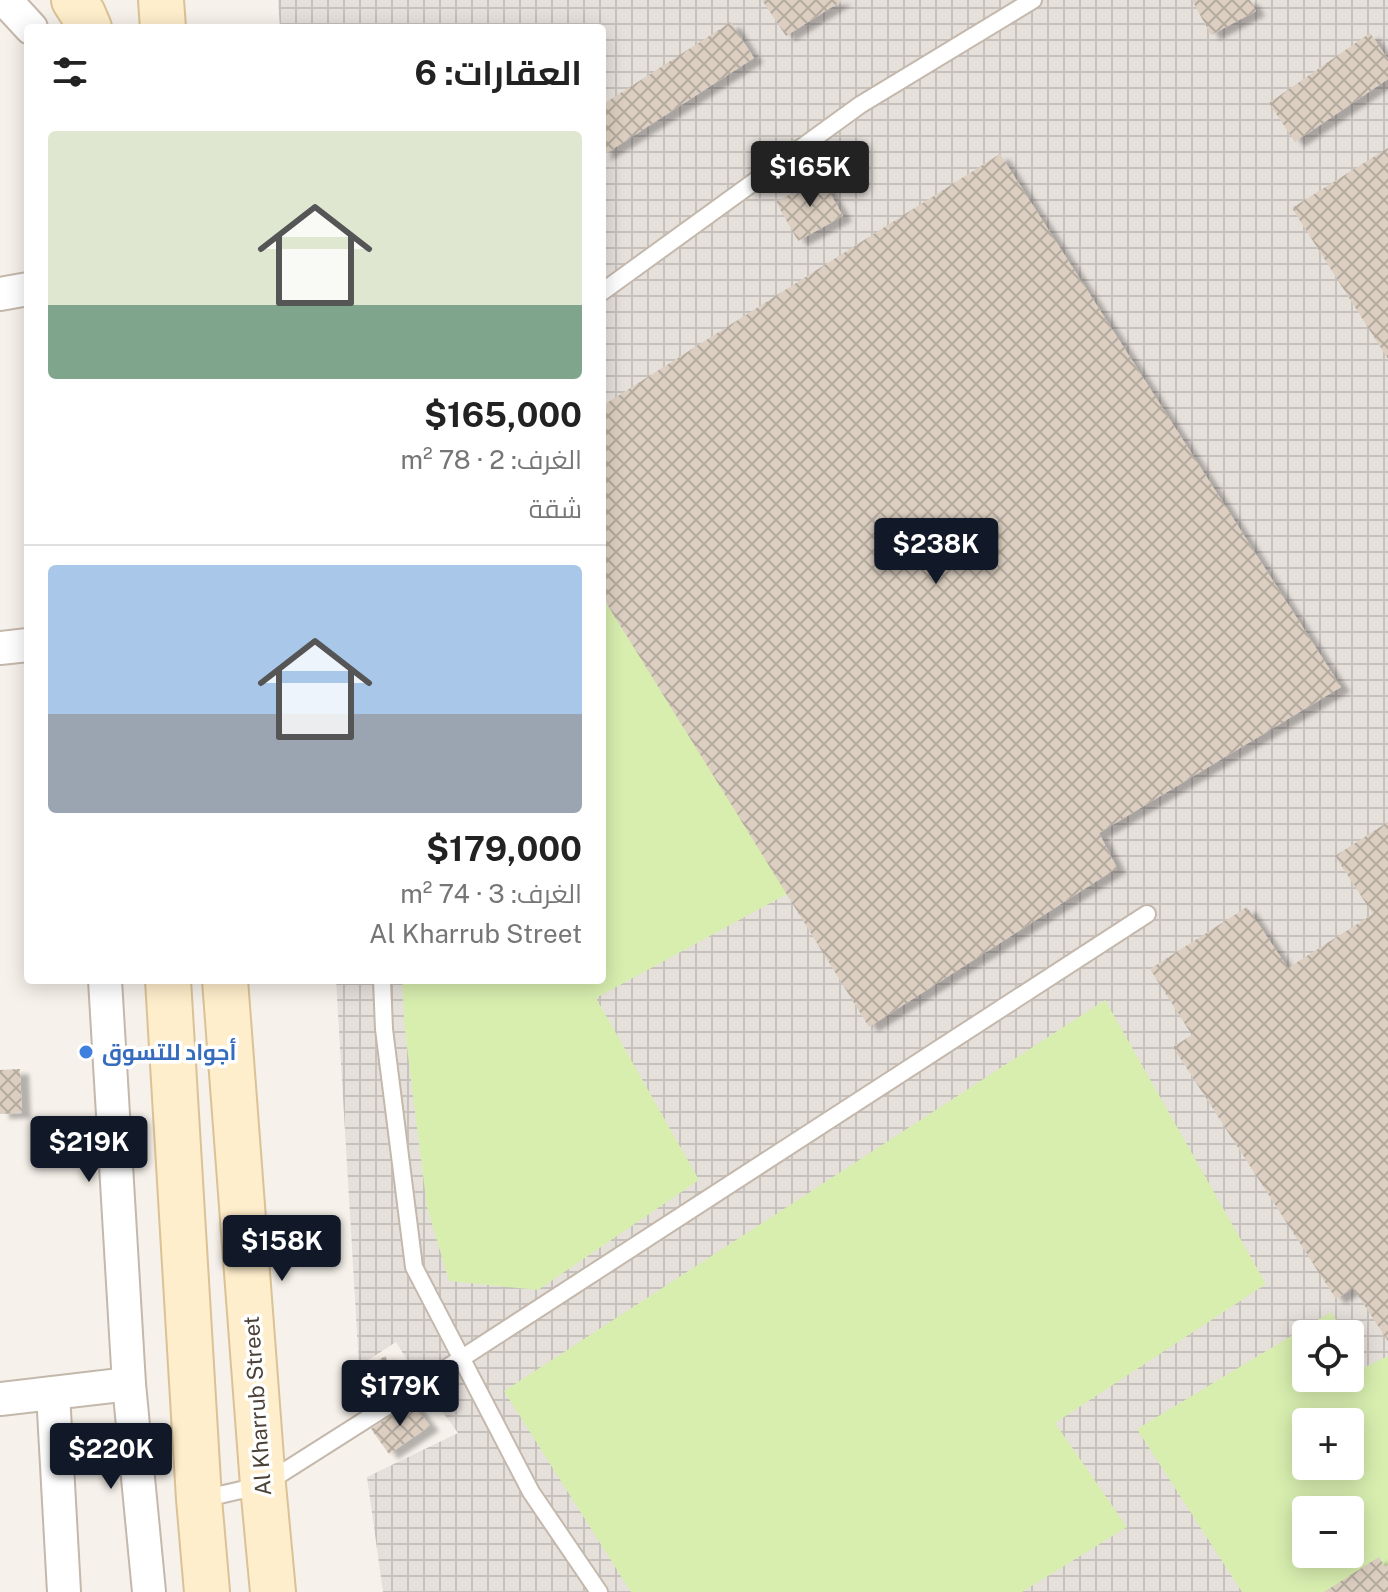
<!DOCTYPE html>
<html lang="ar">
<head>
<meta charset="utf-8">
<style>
  :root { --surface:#fff; --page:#f2f2f2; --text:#222; --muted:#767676; --line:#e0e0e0; --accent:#111827 }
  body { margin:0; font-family:"Public Sans",Cairo,sans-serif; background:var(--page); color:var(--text); direction:rtl; height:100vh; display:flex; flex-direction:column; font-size:30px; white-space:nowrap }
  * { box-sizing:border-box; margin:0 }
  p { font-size:26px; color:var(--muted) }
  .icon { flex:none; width:44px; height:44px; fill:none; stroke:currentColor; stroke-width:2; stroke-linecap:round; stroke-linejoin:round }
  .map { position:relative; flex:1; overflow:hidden; direction:ltr }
  .details { position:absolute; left:24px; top:24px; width:582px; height:960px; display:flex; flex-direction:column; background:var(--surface); border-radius:8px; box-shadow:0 4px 20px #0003; direction:rtl }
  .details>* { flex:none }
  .fabs { position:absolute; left:1292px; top:1320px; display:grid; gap:16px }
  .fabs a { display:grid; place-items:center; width:72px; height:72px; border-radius:8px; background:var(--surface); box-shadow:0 4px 20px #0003; font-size:40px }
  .price { position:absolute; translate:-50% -68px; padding:0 18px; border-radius:8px; background:var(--accent); color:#fff; font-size:26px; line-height:52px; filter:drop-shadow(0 2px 4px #0008) }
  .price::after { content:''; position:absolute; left:50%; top:48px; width:24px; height:18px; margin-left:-12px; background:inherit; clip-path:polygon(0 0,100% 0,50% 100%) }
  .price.active { background:#222; color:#fff }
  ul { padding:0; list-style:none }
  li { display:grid; align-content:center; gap:16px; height:424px; padding:0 24px }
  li+li { border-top:2px solid var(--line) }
  li span { display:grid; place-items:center; height:248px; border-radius:8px; color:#555 }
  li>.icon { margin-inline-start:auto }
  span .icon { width:144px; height:144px; fill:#fffc; stroke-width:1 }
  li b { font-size:34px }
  h2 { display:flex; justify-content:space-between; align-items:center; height:96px; padding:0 24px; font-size:34px }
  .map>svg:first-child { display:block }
  .industrial { fill:url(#industrial-grid); fill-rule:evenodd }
  .green { fill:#d8eeaf; fill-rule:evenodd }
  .building { fill:url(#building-cross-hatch); filter:url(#shadow) }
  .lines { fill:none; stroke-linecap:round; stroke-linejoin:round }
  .service-casing { stroke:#c3b8ab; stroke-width:20 }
  .minor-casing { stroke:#c3b8ab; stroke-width:36 }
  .secondary-casing { stroke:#dac296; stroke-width:48 }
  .service { stroke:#fff; stroke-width:16 }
  .minor { stroke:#fff; stroke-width:32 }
  .secondary { stroke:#ffeecb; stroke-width:44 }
  .shop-dot { fill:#3f7fe0; stroke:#fff; stroke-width:3 }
  .labels { text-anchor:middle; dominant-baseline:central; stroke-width:7; stroke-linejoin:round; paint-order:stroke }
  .shop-label { font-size:22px; font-weight:bold; fill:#366cbe; stroke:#fff; text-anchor:start }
  .street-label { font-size:22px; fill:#4b4137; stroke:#fff }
</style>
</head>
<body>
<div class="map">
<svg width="1388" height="1592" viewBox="0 0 1388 1592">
  <defs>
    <pattern id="industrial-grid" width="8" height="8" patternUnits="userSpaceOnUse" patternTransform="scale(2)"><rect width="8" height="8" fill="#e6e0db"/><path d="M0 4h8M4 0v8" fill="none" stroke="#c7c1bd"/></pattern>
    <pattern id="building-cross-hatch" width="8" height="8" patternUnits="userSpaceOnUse" patternTransform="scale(2)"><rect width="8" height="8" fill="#dccfc1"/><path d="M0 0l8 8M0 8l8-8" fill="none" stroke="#b4aa9e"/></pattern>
    <filter id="shadow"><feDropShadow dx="9" dy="5" stdDeviation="2" flood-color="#0004"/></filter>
  </defs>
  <rect width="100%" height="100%" fill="#f6f1ea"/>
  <!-- industrial -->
  <path class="industrial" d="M278,0H1388V1592H383L367,1477L458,1433L422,1384L396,1342L359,1366L336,980H602V28H280ZM1306,1334H1350V1378H1306ZM1306,1422H1350V1466H1306ZM1306,1510H1350V1554H1306Z"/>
  <!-- green -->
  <g class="green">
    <polygon points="602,596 787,894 596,998 699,1180 538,1290 449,1281 427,1207 405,1031 402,980 602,980"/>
    <polygon points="1105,1000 1266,1284 1055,1423 1127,1527 1022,1592 631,1592 504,1391"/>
    <path d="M1331,1312L1345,1334H1306V1378H1350V1343L1365,1367L1388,1356V1565L1324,1592H1242L1137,1429ZM1306,1422H1350V1466H1306ZM1306,1510H1350V1554H1306Z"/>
  </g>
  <!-- building -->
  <g class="building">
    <polygon points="762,0 843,0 786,36"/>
    <polygon points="1192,0 1250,0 1256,11 1211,35"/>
    <polygon points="731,22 754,58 602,156 602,105"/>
    <polygon points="1370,33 1388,59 1388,79 1295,142 1269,103"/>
    <polygon points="1388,148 1388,359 1292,208"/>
    <polygon points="1000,154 1341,687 1099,833 1117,868 869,1027 602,596 602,406"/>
    <polygon points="821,177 843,216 798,241 776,202"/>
    <polygon points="1388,822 1388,1341 1353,1288 1336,1299 1173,1047 1192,1035 1150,969 1247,907 1288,968 1373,914 1335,856"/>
    <polygon points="20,1069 22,1113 0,1114 0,1070"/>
    <polygon points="385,1356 405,1388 363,1413 344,1382"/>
    <polygon points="412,1401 430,1426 389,1454 371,1429"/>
    <polygon points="1379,1557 1385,1567 1388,1565 1388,1592 1324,1592"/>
  </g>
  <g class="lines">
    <defs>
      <g id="service">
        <polyline points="602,292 860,105 1033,0"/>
        <polyline points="382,980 384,1029 414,1267 531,1492 599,1592"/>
        <polyline points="202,1499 263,1485 422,1384 1147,914"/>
      </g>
      <g id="minor">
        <polyline points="1,0 8,3 31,28"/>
        <polyline points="0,294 28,289"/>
        <polyline points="0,648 28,645"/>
        <polyline points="105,980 129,1384 149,1592"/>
        <polyline points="53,1393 64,1592"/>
        <polyline points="0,1399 129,1384"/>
      </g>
      <g id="secondary">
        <polyline points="74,0 83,14 89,28"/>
        <polyline points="161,0 163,28"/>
        <polyline points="168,980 199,1499 207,1592"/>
        <polyline points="225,980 263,1485 273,1592"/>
      </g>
    </defs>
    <!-- service casing -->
    <use href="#service" class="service-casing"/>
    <!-- minor casing -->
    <use href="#minor" class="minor-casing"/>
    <!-- secondary casing -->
    <use href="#secondary" class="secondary-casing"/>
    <!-- service -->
    <use href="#service" class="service"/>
    <!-- minor -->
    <use href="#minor" class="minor"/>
    <!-- secondary -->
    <use href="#secondary" class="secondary"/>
  </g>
  <!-- markers -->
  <circle class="shop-dot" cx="86" cy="1052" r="8"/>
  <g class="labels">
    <!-- shop labels -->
    <g class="shop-label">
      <text x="102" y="1052">أجواد للتسوق</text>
    </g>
    <!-- street labels -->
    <g class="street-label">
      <text transform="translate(257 1406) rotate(-94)">Al Kharrub Street</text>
    </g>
  </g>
</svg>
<div class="fabs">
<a><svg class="icon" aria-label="locate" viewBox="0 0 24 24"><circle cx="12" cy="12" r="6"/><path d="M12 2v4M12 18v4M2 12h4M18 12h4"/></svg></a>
<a>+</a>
<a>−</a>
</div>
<b class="price active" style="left:810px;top:209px">$165K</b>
<b class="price" style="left:936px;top:586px">$238K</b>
<b class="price" style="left:89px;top:1184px">$219K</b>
<b class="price" style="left:282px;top:1283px">$158K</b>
<b class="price" style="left:400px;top:1428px">$179K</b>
<b class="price" style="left:111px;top:1491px">$220K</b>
<section class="details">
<h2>العقارات: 6<svg class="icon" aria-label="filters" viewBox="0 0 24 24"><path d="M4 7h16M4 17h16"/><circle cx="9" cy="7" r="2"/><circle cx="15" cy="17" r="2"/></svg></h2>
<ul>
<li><span style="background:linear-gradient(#dfe7d0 70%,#7fa58c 0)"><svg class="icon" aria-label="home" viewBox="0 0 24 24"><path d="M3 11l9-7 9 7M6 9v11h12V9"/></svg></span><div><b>$165,000</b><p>الغرف: 2 · 78 m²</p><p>شقة</p></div></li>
<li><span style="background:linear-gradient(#a9c7e8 60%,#9aa5b1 0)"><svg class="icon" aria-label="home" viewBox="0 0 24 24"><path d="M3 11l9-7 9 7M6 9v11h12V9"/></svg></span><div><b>$179,000</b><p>الغرف: 3 · 74 m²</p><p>Al Kharrub Street</p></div></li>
</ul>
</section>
</div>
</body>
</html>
